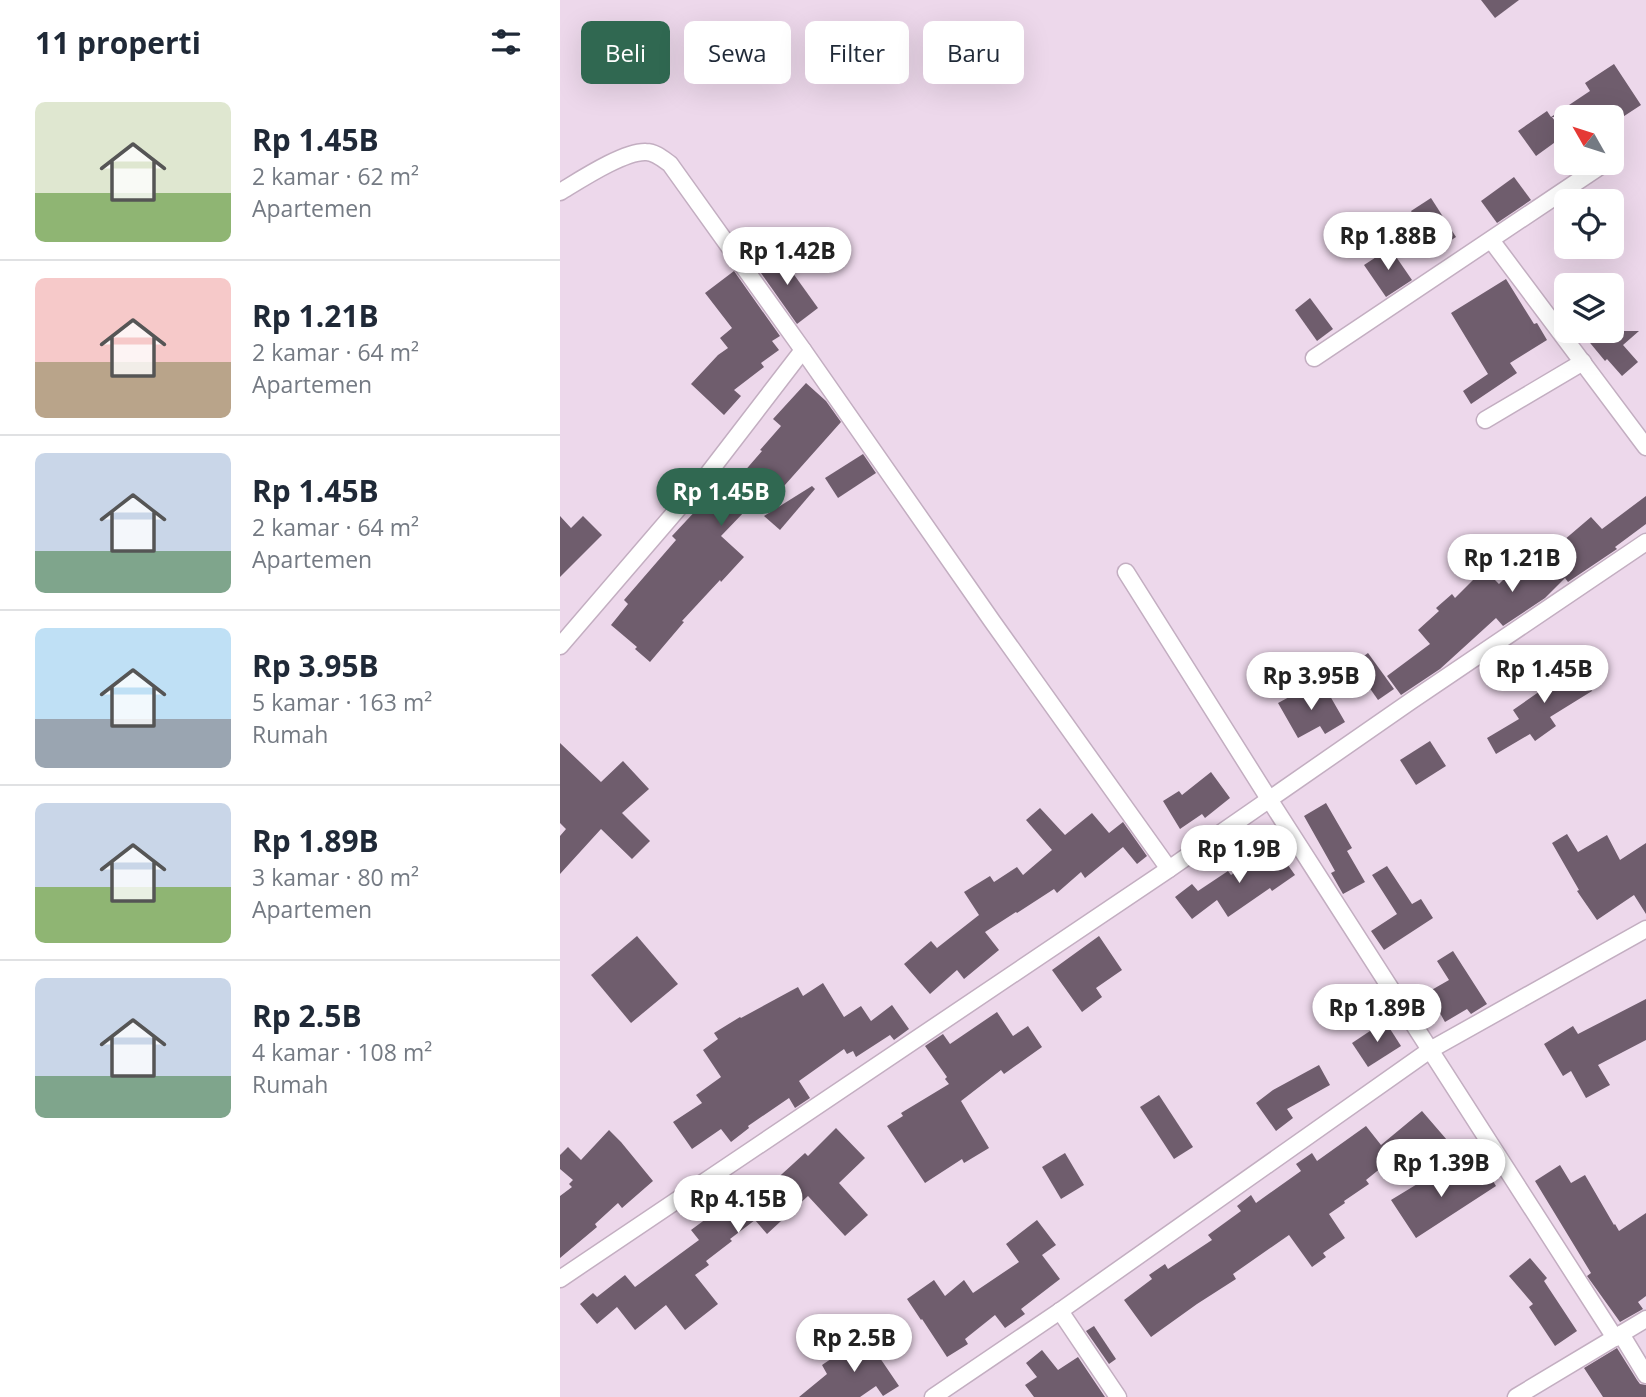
<!DOCTYPE html>
<html lang="id">
<head>
<meta charset="utf-8">
<style>
  :root { --surface:#fff; --page:#f6f6f7; --text:#1f2937; --muted:#747a83; --line:#e0e1e3; --accent:#306851 }
  body { margin:0; font-family:"Open Sans",sans-serif; background:var(--page); color:var(--text); height:100vh; display:flex; flex-direction:column; font-size:26px; white-space:nowrap }
  * { box-sizing:border-box; margin:0 }
  p { font-size:23px; color:var(--muted) }
  .icon { flex:none; width:38px; height:38px; fill:none; stroke:currentColor; stroke-width:2; stroke-linecap:round; stroke-linejoin:round }
  .map { position:relative; flex:1; overflow:hidden }
  .drawer { display:flex; flex-direction:column; background:var(--surface); width:560px }
  .drawer>* { flex:none }
  .hud { position:absolute; left:21px; top:21px; width:665px; height:63px; display:flex; gap:14px }
  .needle { width:46px; rotate:309deg }
  .buttons { position:absolute; left:994px; top:105px; display:grid; gap:14px }
  .buttons a { display:grid; place-items:center; width:70px; height:70px; border-radius:10px; background:var(--surface); box-shadow:0 7px 28px #0002; font-size:35px }
  .price { position:absolute; translate:-50% -60px; padding:0 16px; border-radius:24px; background:#fff; color:#222; font-size:23px; line-height:46px; filter:drop-shadow(0 2px 4px #0008) }
  .price::after { content:''; position:absolute; left:50%; top:42px; width:21px; height:16px; margin-left:-10px; background:inherit; clip-path:polygon(0 0,100% 0,50% 100%) }
  .price.on { background:var(--accent); color:#fff }
  ul { padding:0; list-style:none }
  li { display:flex; align-items:center; gap:21px; height:175px; padding:0 35px }
  li+li { border-top:2px solid var(--line) }
  li span { display:grid; place-items:center; flex:none; width:196px; height:140px; border-radius:10px; color:#555 }
  li>.icon { margin-inline-start:auto }
  span .icon { width:84px; height:84px; fill:#fffc; stroke-width:1 }
  li b { font-size:30px }
  h2 { display:flex; justify-content:space-between; align-items:center; height:84px; padding:0 35px; font-size:30px }
  .chip { padding:0 24px; border-radius:10px; background:var(--surface); box-shadow:0 7px 28px #0002; font-size:24px; line-height:63px }
  .chip.on { background:var(--accent); color:#fff }
  main { display:flex; flex:1; min-height:0 }
  .map>svg:first-child { display:block }
  .building { fill:#6f5d6d }
  .lines { fill:none; stroke-linecap:round; stroke-linejoin:round }
  .minor-casing { stroke:#c3aec1; stroke-width:19 }
  .minor { stroke:#fff; stroke-width:16 }
</style>
</head>
<body>
<main>
<section class="drawer">
<h2>11 properti<svg class="icon" aria-label="filters" viewBox="0 0 24 24"><path d="M4 7h16M4 17h16"/><circle cx="9" cy="7" r="2"/><circle cx="15" cy="17" r="2"/></svg></h2>
<ul>
<li><span style="background:linear-gradient(#dfe7d0 65%,#8fb573 0)"><svg class="icon" aria-label="home" viewBox="0 0 24 24"><path d="M3 11l9-7 9 7M6 9v11h12V9"/></svg></span><div><b>Rp 1.45B</b><p>2 kamar · 62 m²</p><p>Apartemen</p></div></li>
<li><span style="background:linear-gradient(#f6c9c9 60%,#b9a48a 0)"><svg class="icon" aria-label="home" viewBox="0 0 24 24"><path d="M3 11l9-7 9 7M6 9v11h12V9"/></svg></span><div><b>Rp 1.21B</b><p>2 kamar · 64 m²</p><p>Apartemen</p></div></li>
<li><span style="background:linear-gradient(#c9d6e8 70%,#7fa58c 0)"><svg class="icon" aria-label="home" viewBox="0 0 24 24"><path d="M3 11l9-7 9 7M6 9v11h12V9"/></svg></span><div><b>Rp 1.45B</b><p>2 kamar · 64 m²</p><p>Apartemen</p></div></li>
<li><span style="background:linear-gradient(#bfe0f5 65%,#9aa5b1 0)"><svg class="icon" aria-label="home" viewBox="0 0 24 24"><path d="M3 11l9-7 9 7M6 9v11h12V9"/></svg></span><div><b>Rp 3.95B</b><p>5 kamar · 163 m²</p><p>Rumah</p></div></li>
<li><span style="background:linear-gradient(#c9d6e8 60%,#8fb573 0)"><svg class="icon" aria-label="home" viewBox="0 0 24 24"><path d="M3 11l9-7 9 7M6 9v11h12V9"/></svg></span><div><b>Rp 1.89B</b><p>3 kamar · 80 m²</p><p>Apartemen</p></div></li>
<li><span style="background:linear-gradient(#c9d6e8 70%,#7fa58c 0)"><svg class="icon" aria-label="home" viewBox="0 0 24 24"><path d="M3 11l9-7 9 7M6 9v11h12V9"/></svg></span><div><b>Rp 2.5B</b><p>4 kamar · 108 m²</p><p>Rumah</p></div></li>
</ul>
</section>
<div class="map">
<svg width="1086" height="1397" viewBox="0 0 1086 1397">
  <rect width="100%" height="100%" fill="#edd8eb"/>
  <!-- building -->
  <g class="building">
    <polygon points="921,0 959,0 935,18"/>
    <polygon points="1054,64 1081,105 1052,124 1052,117 992,117 1005,135 976,156 958,131 987,111 991,117 1030,91 1025,83"/>
    <polygon points="954,177 971,200 937,223 921,201"/>
    <polygon points="871,198 896,237 876,250 851,211"/>
    <polygon points="830,248 852,280 826,297 804,265"/>
    <polygon points="217,251 258,308 237,324 196,266"/>
    <polygon points="174,271 220,336 212,341 219,350 201,363 204,367 174,390 181,396 164,415 131,384 158,355 168,348 160,338 172,328 145,293"/>
    <polygon points="946,279 974,324 977,323 987,340 950,363 957,373 911,404 903,391 928,374 891,313"/>
    <polygon points="750,298 773,329 757,341 735,310"/>
    <polygon points="1052,318 1063,331 1079,331 1063,345 1078,362 1062,376 1047,359 1045,361 1026,338 1034,331 1052,331"/>
    <polygon points="246,383 266,401 281,422 200,513 191,506 187,511 186,510 161,536 184,557 161,582 160,580 122,621 124,622 90,662 75,649 77,647 51,625 68,604 64,600 116,540 112,536 140,506 144,511 172,478 176,481 202,451 200,450 221,426 213,419"/>
    <polygon points="303,454 316,473 278,498 265,478"/>
    <polygon points="252,486 255,489 220,530 204,516"/>
    <polygon points="1086,496 1086,524 1055,547 1057,549 1008,582 1005,578 985,598 943,626 936,618 880,669 841,695 827,676 870,644 858,630 879,611 876,608 892,594 895,598 924,569 939,584 958,565 964,572 981,556 983,558 1031,517 1042,529"/>
    <polygon points="0,516 11,528 23,516 42,535 0,577"/>
    <polygon points="1008,652 1032,691 990,717 996,726 975,741 970,734 936,754 927,738 959,719 953,710 996,680 987,665"/>
    <polygon points="808,653 834,689 818,700 793,664"/>
    <polygon points="746,688 751,698 766,689 785,722 765,734 760,726 738,738 718,703"/>
    <polygon points="870,741 886,766 856,785 840,760"/>
    <polygon points="0,743 41,782 63,761 89,789 62,813 90,841 72,859 41,829 0,874 0,836 6,829 0,823"/>
    <polygon points="651,772 670,798 645,818 642,814 620,829 603,801 619,791 622,795"/>
    <polygon points="766,803 792,848 787,851 805,882 783,894 771,873 775,871 744,816"/>
    <polygon points="480,808 505,835 532,813 549,833 563,822 587,856 577,864 563,847 525,878 521,872 497,893 494,889 457,913 456,912 425,932 439,950 404,979 397,970 370,994 344,964 371,941 377,948 419,915 404,892 430,876 434,882 457,867 463,875 492,850 466,820"/>
    <polygon points="1007,834 1018,852 1047,835 1060,860 1086,843 1086,914 1074,895 1037,920 1017,891 1019,890 992,843"/>
    <polygon points="713,844 735,875 712,891 710,888 668,917 657,900 632,919 615,897 632,884 638,891 668,871 671,875"/>
    <polygon points="827,866 852,904 861,899 873,918 824,950 811,931 837,914 812,875"/>
    <polygon points="77,936 118,984 71,1023 31,975"/>
    <polygon points="539,936 562,970 536,988 542,997 522,1012 492,970"/>
    <polygon points="893,951 927,1004 911,1014 907,1009 885,1022 868,992 889,980 877,961"/>
    <polygon points="263,983 284,1017 301,1006 311,1021 332,1005 349,1029 334,1040 330,1035 296,1057 293,1051 287,1054 284,1049 239,1081 250,1098 235,1108 229,1098 188,1126 189,1128 171,1142 161,1129 132,1149 113,1122 142,1103 136,1095 161,1077 143,1050 158,1039 154,1033 180,1017 181,1018 238,987 243,996"/>
    <polygon points="1086,999 1086,1040 1038,1065 1050,1085 1026,1098 1011,1071 1003,1076 984,1044 1013,1026 1018,1034"/>
    <polygon points="437,1012 453,1036 468,1026 482,1047 444,1074 441,1070 401,1101 429,1148 404,1163 402,1159 365,1183 327,1126 343,1116 341,1113 389,1084 385,1079 387,1077 365,1046 383,1034 390,1044"/>
    <polygon points="825,1021 841,1046 808,1067 792,1043"/>
    <polygon points="759,1065 770,1085 727,1109 733,1118 716,1131 696,1103 713,1090"/>
    <polygon points="599,1095 633,1147 614,1159 580,1107"/>
    <polygon points="862,1111 887,1140 864,1159 852,1143 806,1180 809,1184 784,1201 785,1203 769,1214 785,1238 763,1253 766,1257 752,1267 729,1235 673,1274 676,1279 637,1304 591,1337 564,1300 592,1279 589,1275 605,1264 608,1269 652,1240 648,1235 681,1211 677,1206 691,1195 696,1203 741,1171 736,1164 752,1153 757,1161 806,1126 821,1145"/>
    <polygon points="276,1128 305,1158 279,1183 308,1215 285,1236 248,1196 207,1234 195,1220 170,1239 172,1241 146,1261 149,1265 135,1275 158,1304 125,1330 106,1305 75,1330 57,1307 37,1324 20,1304 33,1293 37,1297 65,1275 75,1287 139,1240 131,1230 177,1196 170,1189 182,1178 198,1196 245,1153 248,1156"/>
    <polygon points="49,1130 61,1142 93,1181 62,1208 58,1203 35,1224 37,1227 0,1258 0,1196 12,1187 9,1184 13,1180 0,1169 0,1155 8,1147 21,1160"/>
    <polygon points="505,1153 524,1185 501,1199 482,1167"/>
    <polygon points="922,1163 936,1186 856,1238 831,1200 872,1175 881,1189"/>
    <polygon points="1000,1165 1011,1183 1025,1175 1054,1225 1055,1224 1059,1231 1086,1213 1086,1296 1078,1302 1083,1309 1060,1322 1027,1276 1031,1273 975,1181"/>
    <polygon points="477,1220 496,1245 482,1255 500,1279 461,1309 465,1314 445,1328 435,1315 405,1339 408,1344 387,1357 362,1319 361,1320 347,1299 374,1280 385,1296 404,1280 413,1293 459,1262 446,1244"/>
    <polygon points="970,1258 987,1278 984,1281 1017,1331 995,1346 969,1307 973,1304 949,1276"/>
    <polygon points="534,1326 556,1359 549,1364 526,1331"/>
    <polygon points="305,1336 339,1386 323,1396 316,1386 300,1397 239,1397 267,1374 262,1365"/>
    <polygon points="1057,1348 1077,1380 1080,1384 1086,1385 1086,1397 1043,1397 1024,1368"/>
    <polygon points="482,1350 498,1370 518,1357 545,1397 474,1397 465,1385 477,1377 466,1363"/>
  </g>
  <g class="lines">
    <defs>
      <g id="minor">
        <path d="M0,192C20,180 64,151 86,152C95,152 103,159 110,164L243,350L432,621L609,869"/>
        <polyline points="931,240 1086,447"/>
        <polyline points="754,358 1045,163"/>
        <polyline points="925,420 1023,362"/>
        <polyline points="566,572 709,799 1055,1338"/>
        <polyline points="0,646 147,475 243,350"/>
        <polyline points="0,1279 609,869 851,701 1086,542"/>
        <polyline points="500,1311 558,1397"/>
        <polyline points="1061,1334 1086,1375"/>
        <polyline points="373,1397 500,1311 870,1050 1086,929"/>
        <polyline points="956,1397 1086,1319"/>
      </g>
    </defs>
    <!-- minor casing -->
    <use href="#minor" class="minor-casing"/>
    <!-- minor -->
    <use href="#minor" class="minor"/>
  </g>
</svg>
<div class="buttons">
<a><svg class="needle" viewBox="-14 -14 28 28"><path d="M0-13l5 13h-10z" fill="#e53935"/><path d="M0 13l5-13h-10z" fill="#747a83"/></svg></a>
<a><svg class="icon" aria-label="locate" viewBox="0 0 24 24"><circle cx="12" cy="12" r="6"/><path d="M12 2v4M12 18v4M2 12h4M18 12h4"/></svg></a>
<a><svg class="icon" aria-label="layers" viewBox="0 0 24 24"><path d="M12 4l9 5-9 5-9-5zM3 14l9 5 9-5"/></svg></a>
</div>
<b class="price" style="left:828px;top:272px">Rp 1.88B</b>
<b class="price" style="left:227px;top:287px">Rp 1.42B</b>
<b class="price on" style="left:161px;top:528px">Rp 1.45B</b>
<b class="price" style="left:952px;top:594px">Rp 1.21B</b>
<b class="price" style="left:984px;top:705px">Rp 1.45B</b>
<b class="price" style="left:751px;top:712px">Rp 3.95B</b>
<b class="price" style="left:679px;top:885px">Rp 1.9B</b>
<b class="price" style="left:817px;top:1044px">Rp 1.89B</b>
<b class="price" style="left:881px;top:1199px">Rp 1.39B</b>
<b class="price" style="left:178px;top:1235px">Rp 4.15B</b>
<b class="price" style="left:294px;top:1374px">Rp 2.5B</b>
<div class="hud">
<a class="chip on">Beli</a>
<a class="chip">Sewa</a>
<a class="chip">Filter</a>
<a class="chip">Baru</a>
</div>
</div>
</main>
</body>
</html>
